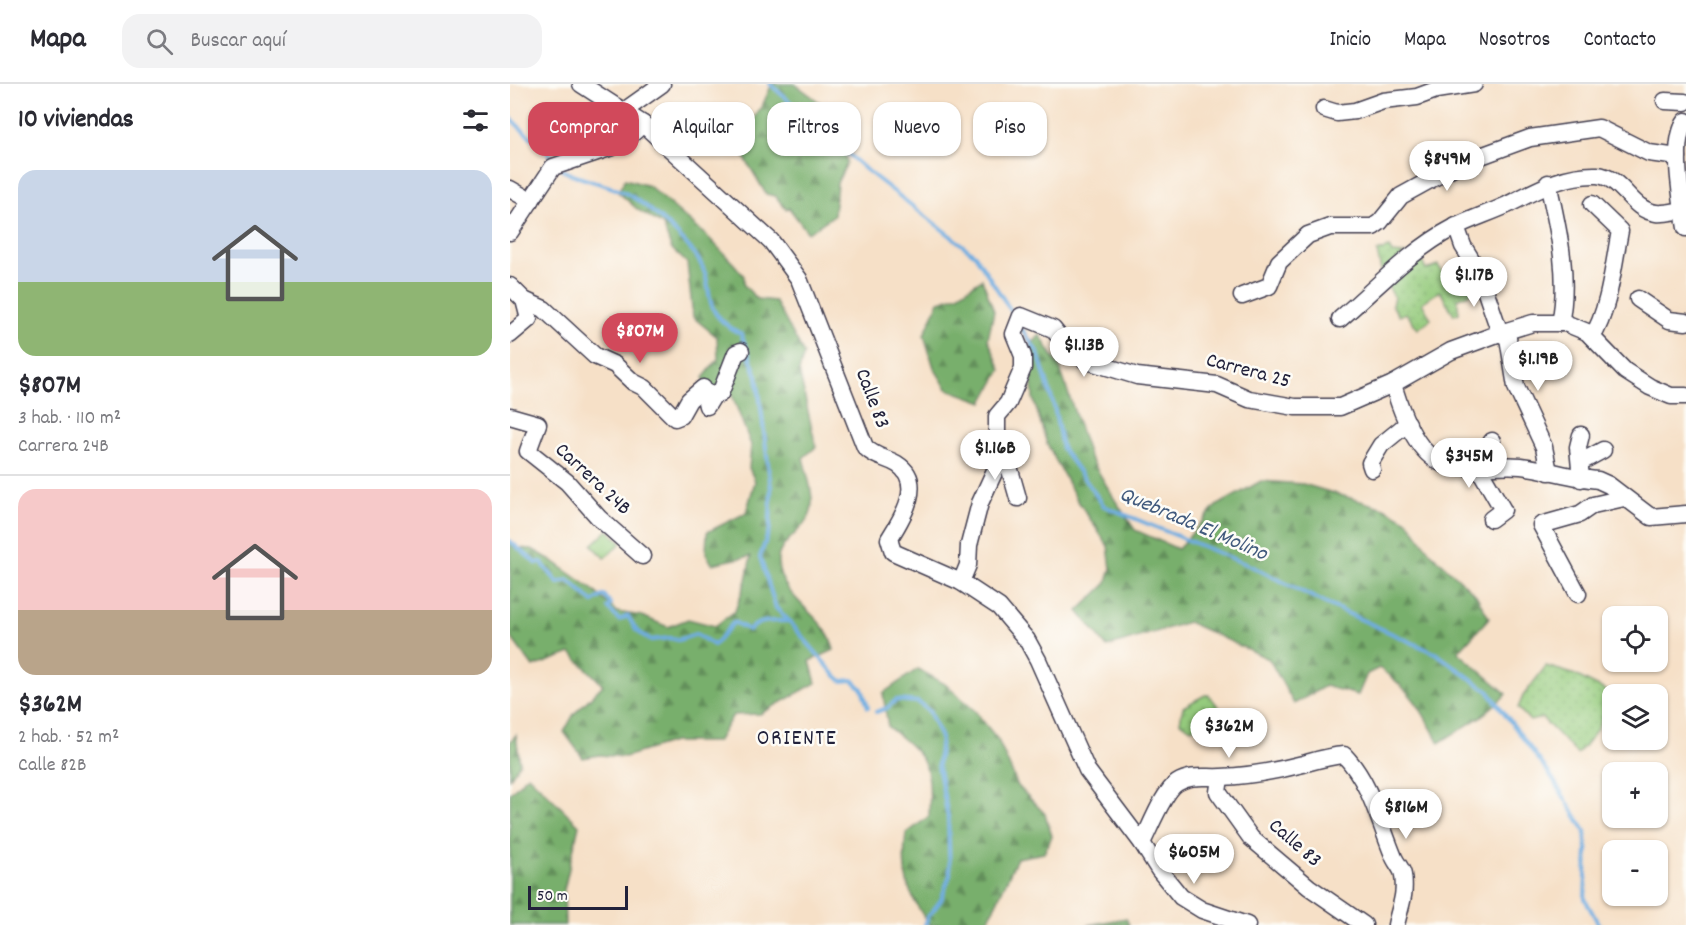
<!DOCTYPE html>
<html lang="es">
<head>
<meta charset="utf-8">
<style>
  :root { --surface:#fff; --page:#f2f2f3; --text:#2b2b33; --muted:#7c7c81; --line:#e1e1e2; --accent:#d1495b }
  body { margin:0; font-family:Dekko,sans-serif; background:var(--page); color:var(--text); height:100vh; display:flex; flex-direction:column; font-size:22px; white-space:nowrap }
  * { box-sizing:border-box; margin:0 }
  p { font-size:20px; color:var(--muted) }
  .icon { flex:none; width:33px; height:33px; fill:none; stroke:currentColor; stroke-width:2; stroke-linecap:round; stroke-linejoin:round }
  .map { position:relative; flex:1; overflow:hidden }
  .side { display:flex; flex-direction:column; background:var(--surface); width:510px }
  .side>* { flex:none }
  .banner { position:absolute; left:18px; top:18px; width:570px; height:54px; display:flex; gap:12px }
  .fabs { position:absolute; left:1092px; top:522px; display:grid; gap:12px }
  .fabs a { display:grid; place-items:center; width:66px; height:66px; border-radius:12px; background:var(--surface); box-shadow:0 2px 4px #0004; font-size:30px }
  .scale { position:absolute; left:18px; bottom:15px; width:100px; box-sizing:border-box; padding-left:6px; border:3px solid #22223b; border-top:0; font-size:16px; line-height:21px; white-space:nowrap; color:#22223b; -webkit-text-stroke:4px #fdfcf7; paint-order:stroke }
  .price { position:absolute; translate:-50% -51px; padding:0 14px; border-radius:21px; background:#fff; color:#222; font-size:20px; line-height:39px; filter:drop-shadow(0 2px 3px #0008) }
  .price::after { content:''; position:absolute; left:50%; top:36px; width:18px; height:14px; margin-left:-9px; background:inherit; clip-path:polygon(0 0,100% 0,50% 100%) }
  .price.active { background:var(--accent); color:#fff }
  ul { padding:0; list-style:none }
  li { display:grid; align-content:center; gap:12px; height:318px; padding:0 18px }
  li+li { border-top:2px solid var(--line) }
  li span { display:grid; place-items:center; height:186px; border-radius:18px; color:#555 }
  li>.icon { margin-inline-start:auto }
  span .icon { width:108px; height:108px; fill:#fffc; stroke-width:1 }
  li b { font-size:26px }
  h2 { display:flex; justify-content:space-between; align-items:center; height:72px; padding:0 18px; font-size:26px }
  .tag { padding:0 21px; border-radius:18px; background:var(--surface); box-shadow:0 2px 4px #0004; font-size:21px; line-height:54px }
  .tag.active { background:var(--accent); color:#fff }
  header { display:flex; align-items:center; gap:36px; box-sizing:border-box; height:84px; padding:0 30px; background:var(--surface); border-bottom:2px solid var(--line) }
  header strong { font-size:28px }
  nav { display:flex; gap:33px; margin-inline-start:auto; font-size:21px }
  .search { width:420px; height:54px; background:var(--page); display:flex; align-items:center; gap:15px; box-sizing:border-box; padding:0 21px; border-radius:18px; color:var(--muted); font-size:22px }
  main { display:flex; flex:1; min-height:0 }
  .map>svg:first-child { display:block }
  .grass { fill:url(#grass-dots); stroke:#5c765c; stroke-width:1.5 }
  .forest { fill:url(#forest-firs); stroke:#4d6854; stroke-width:1.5 }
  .garden { fill:#95cb7d; stroke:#5c765c; stroke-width:1.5 }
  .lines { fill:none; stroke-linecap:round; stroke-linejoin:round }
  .stream { stroke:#6fade1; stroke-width:4 }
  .street-casing { stroke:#423e50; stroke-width:19 }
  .street { stroke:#fff; stroke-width:16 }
  .labels { text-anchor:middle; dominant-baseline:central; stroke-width:5; stroke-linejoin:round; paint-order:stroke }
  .street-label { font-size:21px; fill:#22223b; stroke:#fdfcf7 }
  .water-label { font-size:22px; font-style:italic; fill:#415a7d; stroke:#fdfcf7 }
  .neighbourhood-label { font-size:22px; letter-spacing:1.5px; fill:#22223b; stroke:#fdfcf7 }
</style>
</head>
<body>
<header>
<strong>Mapa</strong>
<div class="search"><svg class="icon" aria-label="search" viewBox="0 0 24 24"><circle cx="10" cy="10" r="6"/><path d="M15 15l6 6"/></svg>Buscar aquí</div>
<nav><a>Inicio</a><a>Mapa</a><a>Nosotros</a><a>Contacto</a></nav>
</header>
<main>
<section class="side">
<h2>10 viviendas<svg class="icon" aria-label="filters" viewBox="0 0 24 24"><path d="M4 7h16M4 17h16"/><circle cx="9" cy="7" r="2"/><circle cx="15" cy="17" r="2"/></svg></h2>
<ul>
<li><span style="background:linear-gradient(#c9d6e8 60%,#8fb573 0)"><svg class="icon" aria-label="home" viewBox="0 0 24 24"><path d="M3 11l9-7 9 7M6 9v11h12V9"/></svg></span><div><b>$807M</b><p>3 hab. · 110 m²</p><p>Carrera 24B</p></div></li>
<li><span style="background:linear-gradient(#f6c9c9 65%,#b9a48a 0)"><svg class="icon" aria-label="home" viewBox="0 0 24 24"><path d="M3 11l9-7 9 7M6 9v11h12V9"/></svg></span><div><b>$362M</b><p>2 hab. · 52 m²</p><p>Calle 82B</p></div></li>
</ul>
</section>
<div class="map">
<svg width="1176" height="841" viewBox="0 0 1176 841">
  <defs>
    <pattern id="grass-dots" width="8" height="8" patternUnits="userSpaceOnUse" patternTransform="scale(1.5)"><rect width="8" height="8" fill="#95cb7d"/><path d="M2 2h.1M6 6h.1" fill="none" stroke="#80ae6d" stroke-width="1.8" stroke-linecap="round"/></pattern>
    <pattern id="forest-firs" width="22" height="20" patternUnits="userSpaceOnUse" patternTransform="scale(1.5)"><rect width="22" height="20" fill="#78af6c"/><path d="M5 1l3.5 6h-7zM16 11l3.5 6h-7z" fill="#628e5a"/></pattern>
  </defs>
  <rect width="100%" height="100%" fill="#fdfcf7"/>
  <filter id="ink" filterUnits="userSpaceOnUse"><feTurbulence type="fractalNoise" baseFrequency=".0167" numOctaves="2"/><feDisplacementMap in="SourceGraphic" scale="12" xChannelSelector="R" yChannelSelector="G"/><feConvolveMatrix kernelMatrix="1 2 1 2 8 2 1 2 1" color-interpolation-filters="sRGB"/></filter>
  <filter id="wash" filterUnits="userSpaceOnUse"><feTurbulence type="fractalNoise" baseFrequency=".008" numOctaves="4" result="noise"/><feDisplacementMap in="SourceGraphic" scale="24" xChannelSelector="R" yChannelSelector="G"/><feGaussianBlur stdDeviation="1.35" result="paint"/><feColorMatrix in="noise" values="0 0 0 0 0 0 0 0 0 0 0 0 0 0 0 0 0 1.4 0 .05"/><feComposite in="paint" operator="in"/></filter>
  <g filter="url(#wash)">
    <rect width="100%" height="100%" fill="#f6e0c7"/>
    <!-- grass -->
    <g class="grass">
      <polygon points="879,164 882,169 895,170 871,187 867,168"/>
      <polygon points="909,171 916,186 928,181 934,191 967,192 971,205 947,215 949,229 944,231 930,207 912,219 921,235 908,245 896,229 889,232 882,221 884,213 877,200"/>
      <path d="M1036,582L1063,590L1099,608C1097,633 1085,652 1067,670L1032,634L1020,637L1008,624L1013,612Z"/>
      <polygon points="695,611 699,611 715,631 681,645 670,638 673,623"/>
    </g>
    <!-- forest -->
    <g class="forest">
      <polygon points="262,0 285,0 328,32 337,79 327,99 324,131 298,149 279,124 276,125 265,112 256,110 230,66 228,59 253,20"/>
      <path d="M115,95L139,102L200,155L224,180L234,192V201L247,215L265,217L294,270L289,287L306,363L293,374C297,391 307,417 299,433C291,448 266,461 268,479C271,517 317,530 324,566L300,577L306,599L250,630L223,631L207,658H163L115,673L89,671L73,674L54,648L64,630L93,601L61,569L23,583L0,552V458L5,464L22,465L41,476L81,504L107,528L132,532L158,543L178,535L205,542L225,527L236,496L241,472L202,480L196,469L197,448L236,429L245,397L239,384L241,361L222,311L201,305L193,294L208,275L207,253L183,233L177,179L161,164L153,141L128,126L108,108Z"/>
      <polygon points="472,195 484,227 478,255 491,286 473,318 437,305 424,284 414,251 429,217 448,211"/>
      <path d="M530,251L550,284L579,372L605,416L625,446L668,465L706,422L751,397L793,400L874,424L898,437L920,468L966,511L979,534L948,568L997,610L972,632L929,659C911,624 902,607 869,584L857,590L848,611L815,602L784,620L759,575L678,538L597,563L568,527L596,500L601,485L598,462L566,414L537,360L523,314L519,263Z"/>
      <path d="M408,585L435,600L465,627L488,656L508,702L535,730L542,752L534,769L507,774L478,837L472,841H420C396,810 391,788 396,750L419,732C421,680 419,675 378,643L373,609Z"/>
      <polygon points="6,651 10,679 0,694 0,658"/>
      <polygon points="18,691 69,741 54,806 55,841 0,841 0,709"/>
      <polygon points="616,834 619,841 577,841"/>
    </g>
    <!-- garden -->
    <polygon class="garden" points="98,446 111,459 95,474 82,461"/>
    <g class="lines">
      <!-- stream -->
      <g class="stream">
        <polyline points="260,0 355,85 465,171 505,233"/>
        <path d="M0,33C14,51 32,59 46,78"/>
        <path d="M52,86C70,96 94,99 113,108C135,118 168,149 183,168C212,204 182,224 231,250L247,292L261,404L260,444L250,473L266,524L279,537"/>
        <polyline points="512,245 528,269 544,322 552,364 594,422 743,483 817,520 927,570 978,607 1041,692 1075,747 1077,766 1075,815 1089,841"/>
        <path d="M0,457L26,479L31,478L48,499L58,496L83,518L94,511L101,520L98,524L109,536L118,532L126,546L140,556L161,554L168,556L186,550L204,561L224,538L239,546C251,535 263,537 279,537L324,590L332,597L343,596L352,605L358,623"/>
        <polyline points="366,628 377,624 386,616 408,618 419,627 431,654 428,681 438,733 440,791 431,816 418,833 415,841"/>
      </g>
    </g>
  </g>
  <g filter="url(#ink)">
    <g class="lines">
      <defs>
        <g id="street">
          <path d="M71,0L133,40L261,157L289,195L355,363C366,374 375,373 387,380C416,398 391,436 379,455L383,468L451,498L489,523L517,556L528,576L577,686L632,759L649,786L671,813L692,826L737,841"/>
          <polyline points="1155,17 1175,18"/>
          <polyline points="814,25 827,29 845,27 873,17 907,13 926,6 964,0"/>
          <polyline points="114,27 152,0"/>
          <path d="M1176,37C1160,58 1172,118 1176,144"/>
          <path d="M1038,99C1048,144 1060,193 1050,239"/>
          <polyline points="0,105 21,117"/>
          <polyline points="946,142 953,162 969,188 990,249 998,254 1006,303 1034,363 1039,388"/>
          <polyline points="0,148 43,83 111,60 133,40"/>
          <polyline points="0,202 14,216 19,235 0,251"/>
          <polyline points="732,212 759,202 769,178 798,151 820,143 863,143 870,138 891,112 949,80 1020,54 1089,44 1139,69 1168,73"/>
          <polyline points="1128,215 1159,236 1176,238"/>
          <polyline points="14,216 34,225 85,272 105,281 123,298 135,304 165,334 170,332 179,316 193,304 197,322 205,309 210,310 226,269 231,267"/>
          <path d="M830,235C866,204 901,166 943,144C960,135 980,129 997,121C1027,106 1053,90 1087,91C1113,93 1120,126 1146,129C1155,130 1165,127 1174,126"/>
          <path d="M1082,253C1099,228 1104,177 1110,147L1082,120"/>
          <path d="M883,300C891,328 908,378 942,382C965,385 988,380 1011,382C1037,385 1062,394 1088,396L1099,401L1141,433L1176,430"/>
          <polyline points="0,332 28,340 18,367 57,398 89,434 132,472"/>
          <polyline points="488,368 500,386 508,414"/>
          <polyline points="1071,378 1093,366"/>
          <polyline points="862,385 860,379 871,361 898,339"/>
          <polyline points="1071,395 1068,363 1071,351"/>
          <polyline points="981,435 993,426 967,381 982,357"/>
          <polyline points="451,498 458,481 459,461 470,419 487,382 487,332 498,319 513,284 513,272 504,250 511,232 543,245 559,265 577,277 604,285 627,292 707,301 739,315 785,323 830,323 883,300 941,267 990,249 1023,239 1055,239 1077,248 1115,287 1140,303 1161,312 1176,312"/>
          <polyline points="1068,510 1031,441 1070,430 1083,421 1114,414"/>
          <polyline points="710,694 708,708 741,754 799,803 854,841"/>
          <path d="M632,759C640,744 653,708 667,699C681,690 696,694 711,693C739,692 766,687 793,680C807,676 819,672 834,671C860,698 869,737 883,771C885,778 892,784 893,791C896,812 890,822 886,841"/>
        </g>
      </defs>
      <!-- street casing -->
      <use href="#street" class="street-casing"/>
      <!-- street -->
      <use href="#street" class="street"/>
    </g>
  </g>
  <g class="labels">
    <!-- street labels -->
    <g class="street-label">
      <text transform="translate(738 288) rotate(15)">Carrera 25</text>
      <text transform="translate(361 315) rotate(69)">Calle 83</text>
      <text transform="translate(82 396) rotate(43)">Carrera 24B</text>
      <text transform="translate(784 760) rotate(41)">Calle 83</text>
    </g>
    <!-- water labels -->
    <g class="water-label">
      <text transform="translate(683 441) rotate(23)">Quebrada El Molino</text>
    </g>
    <!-- neighbourhood labels -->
    <g class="neighbourhood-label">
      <text x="287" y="655">ORIENTE</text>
    </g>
  </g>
</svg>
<div class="fabs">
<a><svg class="icon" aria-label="locate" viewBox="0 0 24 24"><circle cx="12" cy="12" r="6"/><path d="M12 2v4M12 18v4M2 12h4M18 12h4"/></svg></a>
<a><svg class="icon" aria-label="layers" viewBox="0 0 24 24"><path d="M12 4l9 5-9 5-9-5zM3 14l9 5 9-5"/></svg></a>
<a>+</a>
<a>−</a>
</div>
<div class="scale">50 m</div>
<b class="price" style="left:937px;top:108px">$849M</b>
<b class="price" style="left:964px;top:224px">$1.17B</b>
<b class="price active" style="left:130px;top:280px">$807M</b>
<b class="price" style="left:574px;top:294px">$1.13B</b>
<b class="price" style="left:1028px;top:308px">$1.19B</b>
<b class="price" style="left:485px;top:397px">$1.16B</b>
<b class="price" style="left:959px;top:405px">$345M</b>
<b class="price" style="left:719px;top:675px">$362M</b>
<b class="price" style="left:896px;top:756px">$816M</b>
<b class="price" style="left:684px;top:801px">$605M</b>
<div class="banner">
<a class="tag active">Comprar</a>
<a class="tag">Alquilar</a>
<a class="tag">Filtros</a>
<a class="tag">Nuevo</a>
<a class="tag">Piso</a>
</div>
</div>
</main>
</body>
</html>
